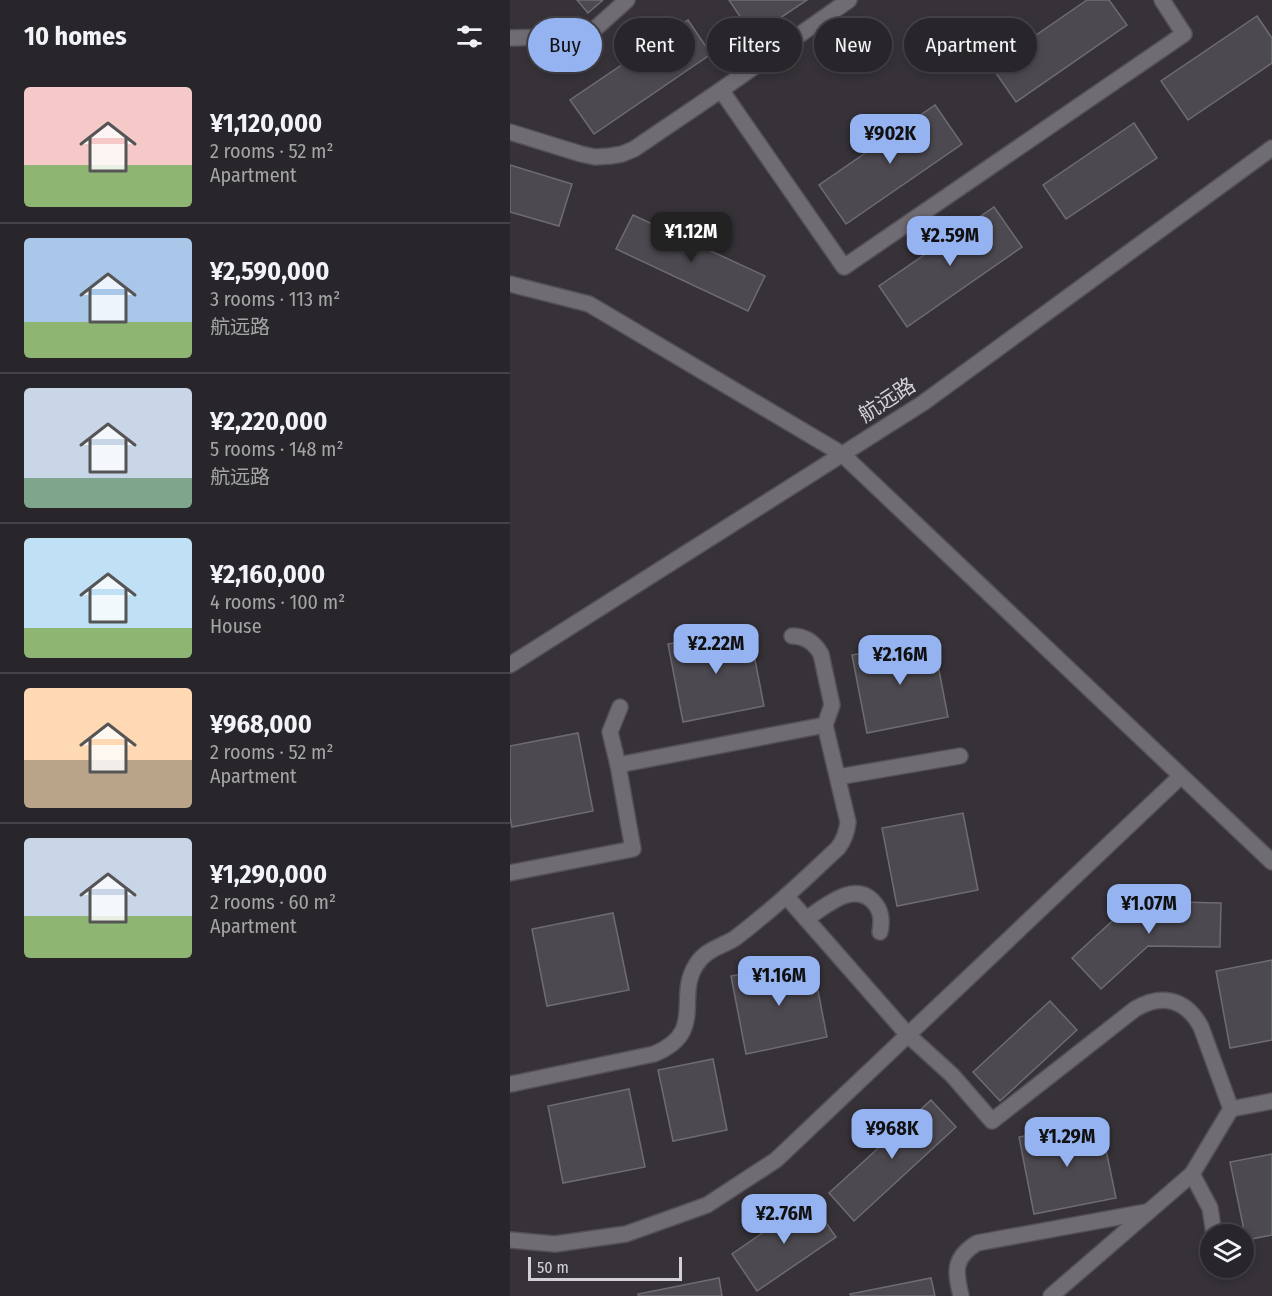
<!DOCTYPE html>
<html lang="en">
<head>
<meta charset="utf-8">
<style>
  :root { --surface:#28262a; --page:#343236; --text:#f1f3f6; --muted:#a5a5a8; --line:#444347; --accent:#95b2f1 }
  body { margin:0; font-family:"Fira Sans Condensed","Noto Sans SC",sans-serif; background:var(--page); color:var(--text); height:100vh; display:flex; flex-direction:column; font-size:22px; white-space:nowrap }
  * { box-sizing:border-box; margin:0 }
  p { font-size:20px; color:var(--muted) }
  .icon { flex:none; width:33px; height:33px; fill:none; stroke:currentColor; stroke-width:2; stroke-linecap:round; stroke-linejoin:round }
  .map { position:relative; flex:1; overflow:hidden }
  .side { display:flex; flex-direction:column; background:var(--surface); width:510px }
  .side>* { flex:none }
  .top-card { position:absolute; left:18px; top:18px; width:570px; height:54px; display:flex; gap:12px }
  .buttons { position:absolute; left:690px; top:1224px; display:grid; gap:12px }
  .buttons a { display:grid; place-items:center; width:54px; height:54px; border-radius:50%; background:var(--surface); box-shadow:0 3px 9px #0003,0 0 0 2px var(--line); font-size:30px }
  .scale { position:absolute; left:18px; bottom:15px; width:154px; box-sizing:border-box; padding-left:6px; border:3px solid #d3d1d5; border-top:0; font-size:16px; line-height:21px; white-space:nowrap; color:#d3d1d5; -webkit-text-stroke:4px #363238; paint-order:stroke }
  .price { position:absolute; translate:-50% -51px; padding:0 14px; border-radius:12px; background:var(--accent); color:#111; font-size:20px; line-height:39px; filter:drop-shadow(0 2px 3px #0008) }
  .price::after { content:''; position:absolute; left:50%; top:36px; width:18px; height:14px; margin-left:-9px; background:inherit; clip-path:polygon(0 0,100% 0,50% 100%) }
  .price.active { background:#222; color:#fff }
  ul { padding:0; list-style:none }
  li { display:flex; align-items:center; gap:18px; height:150px; padding:0 24px }
  li+li { border-top:2px solid var(--line) }
  li span { display:grid; place-items:center; flex:none; width:168px; height:120px; border-radius:6px; color:#555 }
  li>.icon { margin-inline-start:auto }
  span .icon { width:72px; height:72px; fill:#fffc; stroke-width:1 }
  li b { font-size:26px }
  h2 { display:flex; justify-content:space-between; align-items:center; height:72px; padding:0 24px; font-size:26px }
  .chip { padding:0 21px; border-radius:27px; background:var(--surface); box-shadow:0 3px 9px #0003,0 0 0 2px var(--line); font-size:21px; line-height:54px }
  .chip.active { background:var(--accent); color:#111 }
  main { display:flex; flex:1; min-height:0 }
  .map>svg:first-child { display:block }
  .building { fill:#4d4950; stroke:#6f6b72; stroke-width:1.5 }
  .lines { fill:none; stroke-linecap:round; stroke-linejoin:round }
  .minor-casing { stroke:#545056; stroke-width:18 }
  .minor { stroke:#706c73; stroke-width:15 }
  .labels { text-anchor:middle; dominant-baseline:central; stroke-width:4.5; stroke-linejoin:round; paint-order:stroke }
  .street-label { font-size:21px; fill:#d3d1d5; stroke:#363238 }
</style>
</head>
<body>
<main>
<section class="side">
<h2>10 homes<svg class="icon" aria-label="filters" viewBox="0 0 24 24"><path d="M4 7h16M4 17h16"/><circle cx="9" cy="7" r="2"/><circle cx="15" cy="17" r="2"/></svg></h2>
<ul>
<li><span style="background:linear-gradient(#f6c9c9 65%,#8fb573 0)"><svg class="icon" aria-label="home" viewBox="0 0 24 24"><path d="M3 11l9-7 9 7M6 9v11h12V9"/></svg></span><div><b>¥1,120,000</b><p>2 rooms · 52 m²</p><p>Apartment</p></div></li>
<li><span style="background:linear-gradient(#a9c7e8 70%,#8fb573 0)"><svg class="icon" aria-label="home" viewBox="0 0 24 24"><path d="M3 11l9-7 9 7M6 9v11h12V9"/></svg></span><div><b>¥2,590,000</b><p>3 rooms · 113 m²</p><p>航远路</p></div></li>
<li><span style="background:linear-gradient(#c9d6e8 75%,#7fa58c 0)"><svg class="icon" aria-label="home" viewBox="0 0 24 24"><path d="M3 11l9-7 9 7M6 9v11h12V9"/></svg></span><div><b>¥2,220,000</b><p>5 rooms · 148 m²</p><p>航远路</p></div></li>
<li><span style="background:linear-gradient(#bfe0f5 75%,#8fb573 0)"><svg class="icon" aria-label="home" viewBox="0 0 24 24"><path d="M3 11l9-7 9 7M6 9v11h12V9"/></svg></span><div><b>¥2,160,000</b><p>4 rooms · 100 m²</p><p>House</p></div></li>
<li><span style="background:linear-gradient(#ffd9b3 60%,#b9a48a 0)"><svg class="icon" aria-label="home" viewBox="0 0 24 24"><path d="M3 11l9-7 9 7M6 9v11h12V9"/></svg></span><div><b>¥968,000</b><p>2 rooms · 52 m²</p><p>Apartment</p></div></li>
<li><span style="background:linear-gradient(#c9d6e8 65%,#8fb573 0)"><svg class="icon" aria-label="home" viewBox="0 0 24 24"><path d="M3 11l9-7 9 7M6 9v11h12V9"/></svg></span><div><b>¥1,290,000</b><p>2 rooms · 60 m²</p><p>Apartment</p></div></li>
</ul>
</section>
<div class="map">
<svg width="762" height="1296" viewBox="0 0 762 1296">
  <rect width="100%" height="100%" fill="#363238"/>
  <!-- building -->
  <g class="building">
    <polygon points="67,0 93,0 78,13"/>
    <polygon points="219,0 297,0 243,36"/>
    <polygon points="577,0 599,0 617,25 506,102 481,66"/>
    <polygon points="747,16 762,38 762,63 678,120 651,81"/>
    <polygon points="178,20 201,54 84,134 60,100"/>
    <polygon points="425,105 452,144 336,224 309,185"/>
    <polygon points="624,123 647,158 556,219 533,185"/>
    <polygon points="0,165 62,184 49,226 0,212"/>
    <polygon points="484,207 512,247 397,327 369,286"/>
    <polygon points="123,215 255,276 238,311 106,249"/>
    <polygon points="239,629 254,706 173,722 158,644"/>
    <polygon points="423,639 438,717 357,733 342,655"/>
    <polygon points="68,733 83,811 2,827 0,817 0,746"/>
    <polygon points="453,813 468,890 387,906 372,828"/>
    <polygon points="624,901 711,903 710,947 638,946 591,989 562,958"/>
    <polygon points="103,913 119,990 37,1006 22,929"/>
    <polygon points="302,960 317,1037 236,1054 221,976"/>
    <polygon points="762,960 762,1040 720,1048 706,971"/>
    <polygon points="540,1001 567,1030 490,1101 463,1072"/>
    <polygon points="203,1059 217,1130 163,1141 148,1070"/>
    <polygon points="119,1089 135,1167 53,1183 38,1106"/>
    <polygon points="421,1100 446,1127 344,1221 319,1193"/>
    <polygon points="590,1121 606,1198 524,1214 509,1137"/>
    <polygon points="762,1154 762,1235 736,1240 720,1162"/>
    <polygon points="300,1200 326,1237 247,1291 222,1254"/>
    <polygon points="209,1278 212,1296 128,1296 128,1294"/>
    <polygon points="421,1278 425,1296 341,1296 340,1294"/>
  </g>
  <g class="lines">
    <defs>
      <g id="minor">
        <polyline points="0,38 77,36 117,0"/>
        <polyline points="211,90 334,267 674,34 652,0"/>
        <polyline points="0,132 71,154 85,157 100,156 112,154 124,149 211,90 339,0"/>
        <polyline points="0,284 79,304 332,454 762,862"/>
        <polyline points="0,665 413,403 762,148"/>
        <polyline points="108,765 100,732 110,707"/>
        <polyline points="328,777 450,756"/>
        <polyline points="0,873 123,849 108,765 315,725"/>
        <path d="M276,896L398,1035L442,1075L482,1121L625,1009C652,993 676,999 691,1027L721,1109"/>
        <path d="M296,919C316,906 346,878 366,905C372,913 372,922 370,932"/>
        <path d="M0,1084L6,1083L144,1054C197,1032 165,998 186,965C195,950 210,947 224,939C232,933 241,926 249,919C277,897 302,872 328,848C334,840 337,832 338,822L315,725L322,705L311,654C304,642 295,636 282,636"/>
        <polyline points="682,1174 700,1208 704,1234"/>
        <polyline points="0,1240 45,1244 116,1234 197,1205 266,1160 671,776"/>
        <path d="M451,1296C445,1271 443,1258 467,1243L636,1212"/>
        <polyline points="541,1296 682,1174 721,1109 762,1101"/>
      </g>
    </defs>
    <!-- minor casing -->
    <use href="#minor" class="minor-casing"/>
    <!-- minor -->
    <use href="#minor" class="minor"/>
  </g>
  <g class="labels">
    <!-- street labels -->
    <g class="street-label">
      <text transform="translate(377 400) rotate(-33)">航远路</text>
    </g>
  </g>
</svg>
<div class="buttons">
<a><svg class="icon" aria-label="layers" viewBox="0 0 24 24"><path d="M12 4l9 5-9 5-9-5zM3 14l9 5 9-5"/></svg></a>
</div>
<div class="scale">50 m</div>
<b class="price" style="left:380px;top:165px">¥902K</b>
<b class="price active" style="left:181px;top:263px">¥1.12M</b>
<b class="price" style="left:440px;top:267px">¥2.59M</b>
<b class="price" style="left:206px;top:675px">¥2.22M</b>
<b class="price" style="left:390px;top:686px">¥2.16M</b>
<b class="price" style="left:639px;top:935px">¥1.07M</b>
<b class="price" style="left:269px;top:1007px">¥1.16M</b>
<b class="price" style="left:382px;top:1160px">¥968K</b>
<b class="price" style="left:557px;top:1168px">¥1.29M</b>
<b class="price" style="left:274px;top:1245px">¥2.76M</b>
<div class="top-card">
<a class="chip active">Buy</a>
<a class="chip">Rent</a>
<a class="chip">Filters</a>
<a class="chip">New</a>
<a class="chip">Apartment</a>
</div>
</div>
</main>
</body>
</html>
